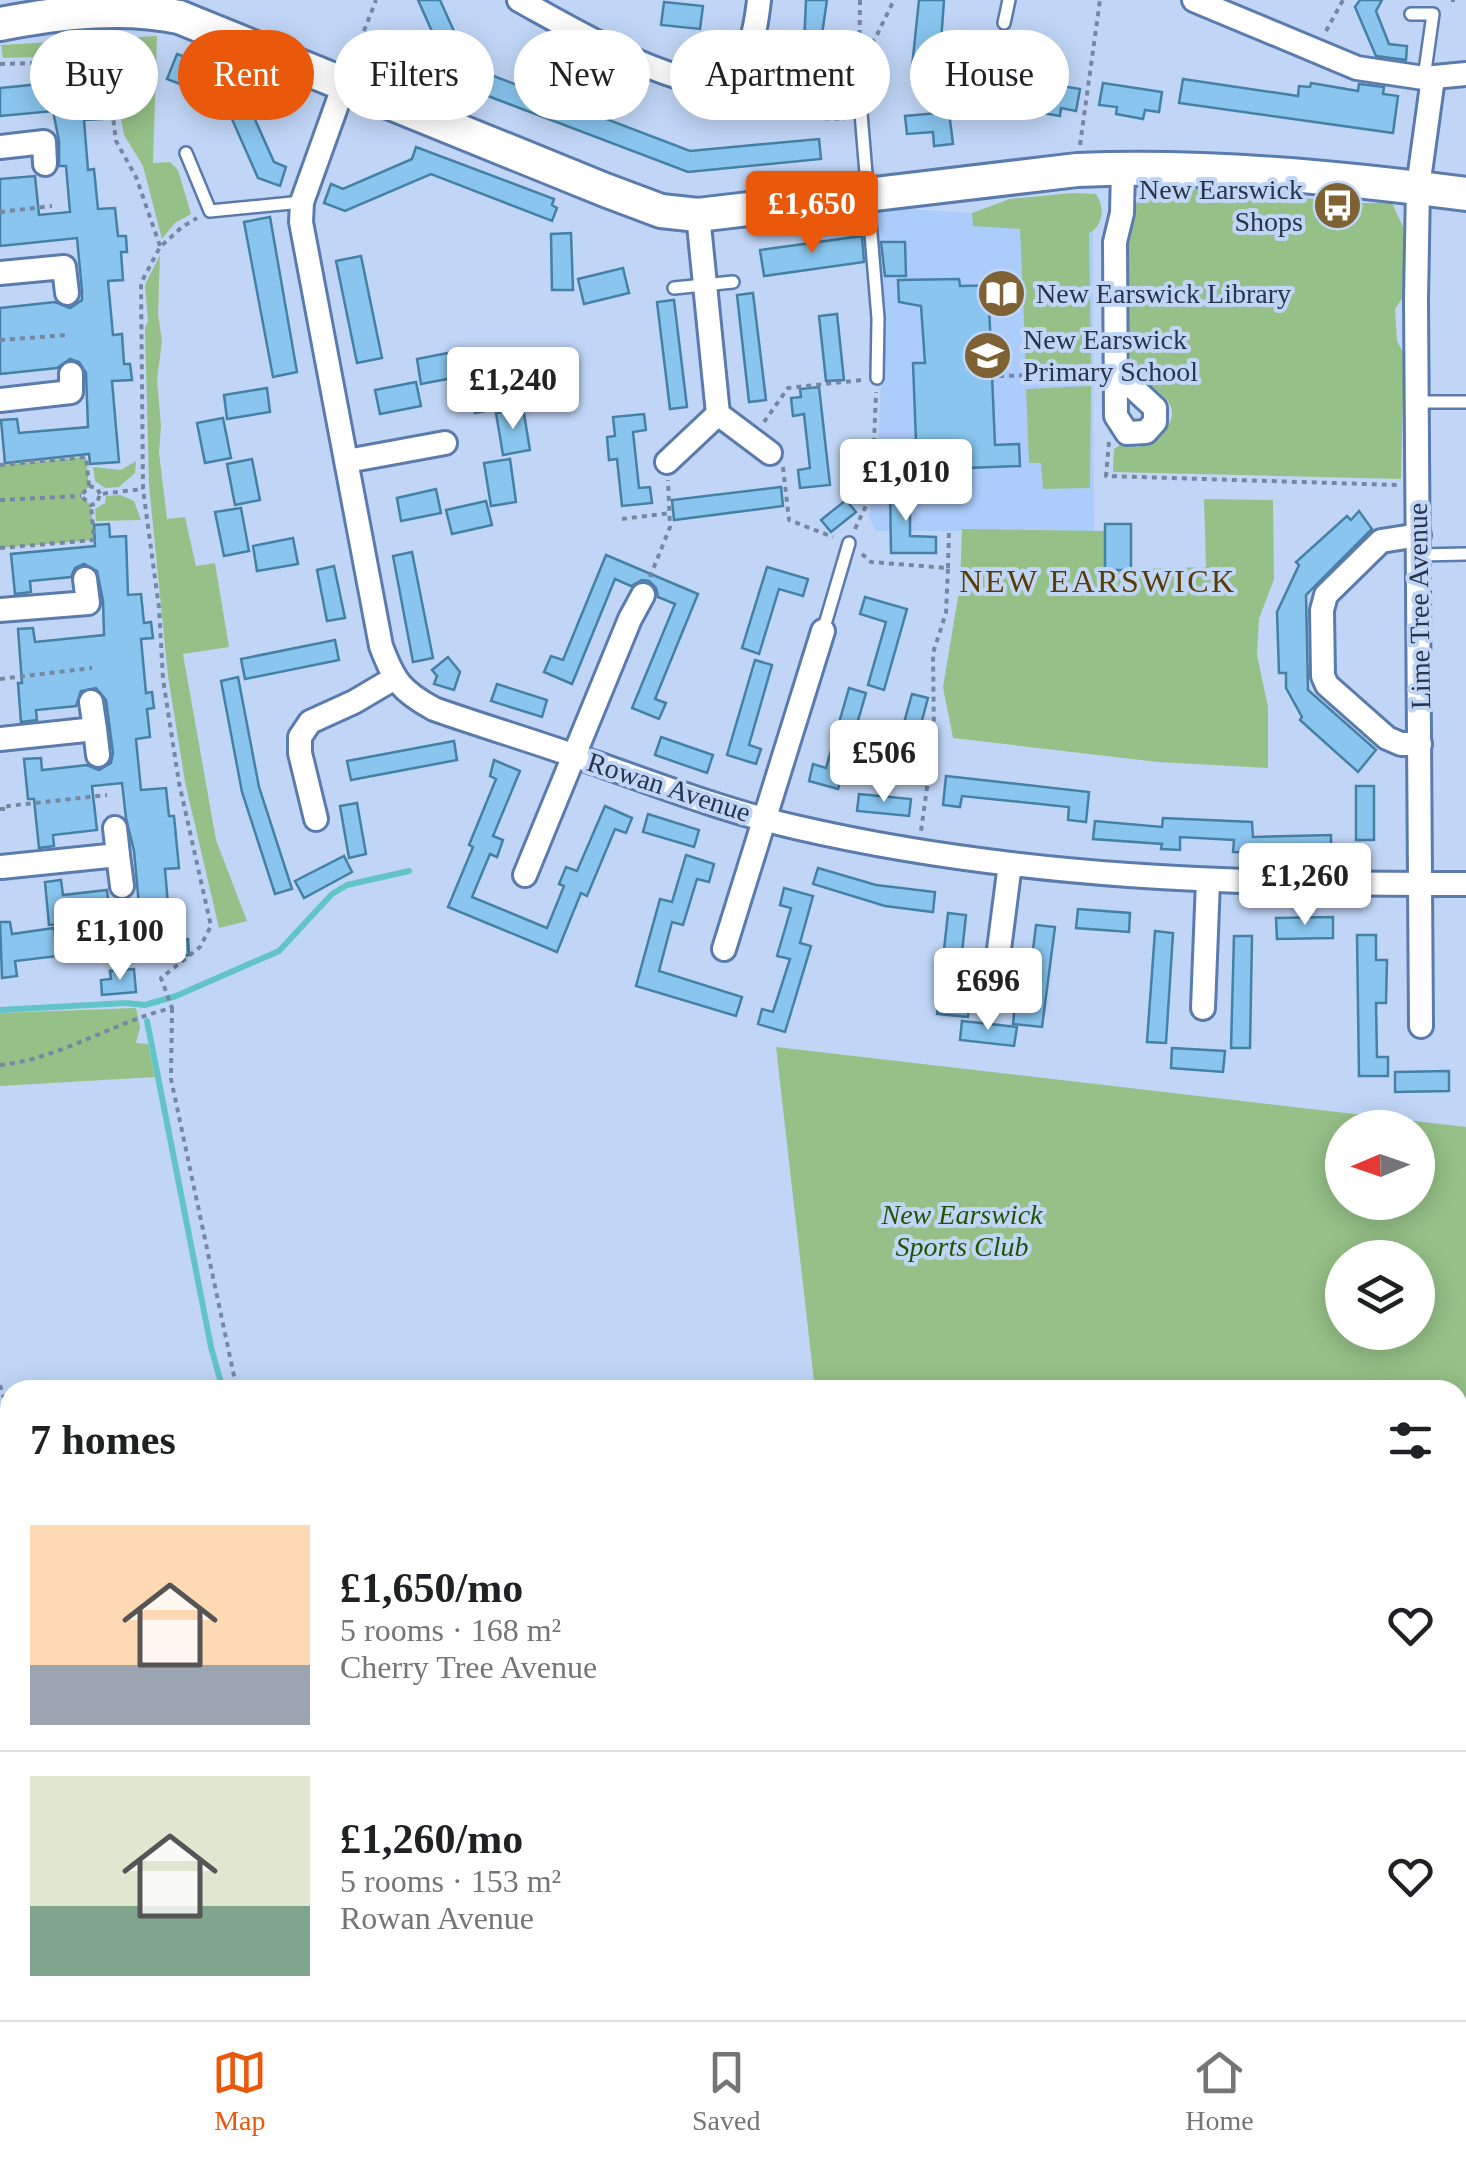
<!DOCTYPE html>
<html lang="en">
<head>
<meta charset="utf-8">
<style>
  :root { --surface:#fff; --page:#f2f2f2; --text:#202124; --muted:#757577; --line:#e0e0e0; --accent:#ea580c }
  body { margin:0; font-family:Georgia,serif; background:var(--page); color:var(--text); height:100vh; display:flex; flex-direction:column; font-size:38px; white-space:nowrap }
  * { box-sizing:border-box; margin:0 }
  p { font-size:32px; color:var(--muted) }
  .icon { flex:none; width:55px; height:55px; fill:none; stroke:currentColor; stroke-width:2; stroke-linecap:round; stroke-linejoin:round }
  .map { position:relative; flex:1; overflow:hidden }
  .side { position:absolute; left:0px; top:1380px; width:1468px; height:640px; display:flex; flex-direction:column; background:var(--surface); border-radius:30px 30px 0 0; box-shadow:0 5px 25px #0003 }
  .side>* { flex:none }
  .guide { position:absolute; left:30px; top:30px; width:1408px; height:90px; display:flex; gap:20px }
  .needle { width:65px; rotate:268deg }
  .tools { position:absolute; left:1325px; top:1110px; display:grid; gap:20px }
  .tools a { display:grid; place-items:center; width:110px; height:110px; border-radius:50%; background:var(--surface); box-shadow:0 5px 25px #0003; font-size:50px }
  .price { position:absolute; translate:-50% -85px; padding:0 22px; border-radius:10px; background:#fff; color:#222; font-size:32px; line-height:65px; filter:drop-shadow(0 2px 5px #0008) }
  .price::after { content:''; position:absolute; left:50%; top:60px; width:30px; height:22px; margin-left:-15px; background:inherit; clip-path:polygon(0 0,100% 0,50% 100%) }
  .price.selected { background:var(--accent); color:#fff }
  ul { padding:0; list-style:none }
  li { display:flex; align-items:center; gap:30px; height:250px; padding:0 30px }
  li+li { border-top:2px solid var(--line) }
  li span { display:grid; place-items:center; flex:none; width:280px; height:200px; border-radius:0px; color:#555 }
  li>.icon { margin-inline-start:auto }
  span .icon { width:120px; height:120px; fill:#fffc; stroke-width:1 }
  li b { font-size:42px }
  h2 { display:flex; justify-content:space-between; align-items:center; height:120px; padding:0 30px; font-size:42px }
  .pill { padding:0 35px; border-radius:45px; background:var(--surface); box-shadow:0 5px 25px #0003; font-size:35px; line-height:90px }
  .pill.selected { background:var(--accent); color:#fff }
  .menu { display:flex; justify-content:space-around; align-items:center; height:140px; border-top:2px solid var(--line); background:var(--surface); font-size:28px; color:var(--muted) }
  .menu a { display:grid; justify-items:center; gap:5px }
  .menu .selected { color:var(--accent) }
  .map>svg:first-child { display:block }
  .built { fill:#acccfc }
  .green { fill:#95c087; fill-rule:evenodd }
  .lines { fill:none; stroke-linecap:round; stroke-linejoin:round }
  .stream { stroke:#62c4c7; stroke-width:6 }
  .building { fill:#89c5ee; stroke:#4580a5; stroke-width:2.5 }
  .lane-casing { stroke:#5a7bac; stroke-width:16 }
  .street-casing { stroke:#5a7bac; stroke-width:28 }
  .secondary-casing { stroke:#5a7bac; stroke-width:38 }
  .path { stroke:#7687a2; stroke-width:4; stroke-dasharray:5 5; stroke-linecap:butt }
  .lane { stroke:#fff; stroke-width:11 }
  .street { stroke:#fff; stroke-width:22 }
  .secondary { stroke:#fff; stroke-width:32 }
  .rail { stroke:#677892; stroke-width:6 }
  .labels { text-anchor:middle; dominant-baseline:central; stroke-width:8; stroke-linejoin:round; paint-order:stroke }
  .poi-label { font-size:28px; fill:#28364b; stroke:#c1d6f7; text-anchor:start }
  .street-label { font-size:28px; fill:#28364b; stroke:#c1d6f7 }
  .park-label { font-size:28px; font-style:italic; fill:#1f5502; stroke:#c1d6f7 }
  .quarter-label { font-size:32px; letter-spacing:2.5px; fill:#593c00; stroke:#c1d6f7 }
</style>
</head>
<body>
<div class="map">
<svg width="1466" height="2020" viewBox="0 0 1466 2020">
  <rect width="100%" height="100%" fill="#c1d6f7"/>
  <!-- built -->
  <polygon class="built" points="1073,193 1096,194 1102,212 1093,232 1094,531 876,531 869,518 877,472 884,310 876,212 906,209 972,213 1010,199"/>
  <!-- green -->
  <g class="green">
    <polygon points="157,36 153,163 170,162 178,170 191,214 175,223 162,239 143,166 124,135 113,75 96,55 3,58 1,45"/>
    <path d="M1153,182L1269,188L1297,197L1329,201V210L1347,211L1348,203H1392L1403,227L1405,294L1395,309L1397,341L1404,354L1401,479L1113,472L1114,449L1121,444L1137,447L1155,442C1195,402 1155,396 1136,371C1133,367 1132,361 1130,356L1124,252L1140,191Z"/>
    <path d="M1073,193L1096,194C1105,207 1104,225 1089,233L1091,364L1026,367L1020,229L973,226L972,213L1010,199Z"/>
    <polygon points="160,255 158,314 162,341 157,380 161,425 159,453 167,519 185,517 196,566 215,563 229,647 183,654 216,840 247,921 219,928 185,782 168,676 149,485 145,327 148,322 145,285"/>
    <polygon points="1091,386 1090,488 1043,489 1041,463 1029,463 1026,389"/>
    <polygon points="86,457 89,486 81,496 91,505 94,540 0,548 0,465"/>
    <polygon points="136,461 135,473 119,487 105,488 95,481 93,467 121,470"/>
    <polygon points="120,495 134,501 141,520 96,521 95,509 105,503 106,496"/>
    <polygon points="1204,499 1273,500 1274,579 1259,619 1257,655 1268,707 1268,768 1158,762 953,738 943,687 960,585 962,529 1105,531 1105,570 1206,567"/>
    <polygon points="136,1008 140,1027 136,1043 148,1044 155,1077 0,1086 0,1013"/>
    <path d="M776,1047L1466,1127V1645L1458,1644V1390H815ZM1342,1128H1418V1202H1342ZM1342,1258H1418V1332H1342Z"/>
  </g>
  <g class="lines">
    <!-- stream -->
    <g class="stream">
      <polyline points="0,1010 126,1003 145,1005 176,996 279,951 332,894 347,885 409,871"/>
      <polyline points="147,1021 211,1347 223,1390"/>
      <polyline points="0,1684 5,1684"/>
      <polyline points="0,1988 13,2020"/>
    </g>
  </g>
  <!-- building -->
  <g class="building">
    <polygon points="418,0 440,0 470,67 690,151 819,139 821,159 688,172 467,88 443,78 447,65"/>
    <polygon points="806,0 827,0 822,34 827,34 823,113 801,112"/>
    <polygon points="919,0 944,0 939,70 912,67"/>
    <polygon points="1360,0 1382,0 1376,11 1389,44 1407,46 1406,60 1376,56 1355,7"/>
    <polygon points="664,2 703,6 700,29 661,25"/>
    <polygon points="177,54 249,81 244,95 274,162 286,167 280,186 258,178 224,101 167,79"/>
    <polygon points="90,74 92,102 100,101 102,119 84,120 88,170 94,169 98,209 115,208 118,236 126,236 127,252 121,252 123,280 108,281 113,335 122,334 124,364 130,364 132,380 112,381 119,462 90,464 89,454 5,463 1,420 17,419 19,433 88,427 86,373 79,362 70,359 57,368 0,374 0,308 55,302 70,308 82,300 82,291 77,238 0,246 0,179 35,176 39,215 70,212 66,166 59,166 59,141 53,111 0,116 0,88 50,83 50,78"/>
    <polygon points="1019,79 1080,89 1076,111 1061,108 1060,116 1031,111 1032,104 1015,102"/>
    <polygon points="1183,79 1298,96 1299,86 1310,87 1311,83 1358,91 1359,84 1384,87 1383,94 1398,96 1393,133 1179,103"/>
    <polygon points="1103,83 1162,92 1159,112 1145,110 1143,119 1116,114 1117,107 1099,105"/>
    <polygon points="949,112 953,144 934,146 933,132 907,134 905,116"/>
    <polygon points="416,147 554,199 552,205 557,208 552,221 431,174 345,211 324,203 331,184 343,189 412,159"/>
    <polygon points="270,217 297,372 273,377 244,222"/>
    <polygon points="571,233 573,290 552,290 551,234"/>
    <polygon points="862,236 864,262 764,276 760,250"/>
    <polygon points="881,242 905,242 906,276 885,276"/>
    <polygon points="361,256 382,358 357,363 336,261"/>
    <polygon points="623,268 629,293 584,304 578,279"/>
    <polygon points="959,279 960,286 1012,285 1013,304 989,305 995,445 1019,444 1020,466 967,468 968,476 900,479 900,457 912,456 911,442 916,442 913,363 925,363 921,306 899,302 898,280"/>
    <polygon points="753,293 766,400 749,402 737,295"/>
    <polygon points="674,300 687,407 670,409 657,302"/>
    <polygon points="837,314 844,380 826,381 819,316"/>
    <polygon points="458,351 463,376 421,384 417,359"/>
    <polygon points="493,367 500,408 475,413 467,371"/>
    <polygon points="416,382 421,406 380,414 375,390"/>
    <polygon points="819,387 830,485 800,488 798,470 810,468 804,414 793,416 791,398 801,397 800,389"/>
    <polygon points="267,388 270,412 227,419 224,395"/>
    <polygon points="523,408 530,450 503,455 496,413"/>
    <polygon points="644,414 646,430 633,432 639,488 650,487 652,503 622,506 617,459 609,460 607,437 615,436 613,417"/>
    <polygon points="223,418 231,458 205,463 197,423"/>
    <polygon points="252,459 260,500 235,505 227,464"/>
    <polygon points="510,459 516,502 491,506 484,463"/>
    <polygon points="890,483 910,483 910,536 936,537 936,553 891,553"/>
    <polygon points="781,487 783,506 674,520 672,500"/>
    <polygon points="436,489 441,513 401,521 397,498"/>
    <polygon points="846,500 856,512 831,532 821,520"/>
    <polygon points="486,501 492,525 452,534 446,510"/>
    <polygon points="241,508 249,551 224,556 215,512"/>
    <polygon points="1359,511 1372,529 1306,595 1308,690 1376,750 1358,772 1300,720 1302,717 1286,688 1286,673 1279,673 1277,612 1299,565 1296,562 1347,516 1351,520"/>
    <polygon points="109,524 110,537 126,536 128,595 141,594 144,623 151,622 153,638 141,639 146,693 152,692 154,708 147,709 150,737 136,739 141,790 166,788 169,816 174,816 179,868 165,869 171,940 188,939 189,955 152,958 149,915 140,916 134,851 126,818 122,783 92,786 97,830 53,835 54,846 39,848 34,799 28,799 24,759 41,758 42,770 87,765 99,770 111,763 113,753 106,700 96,688 81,691 76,706 36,710 37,720 21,722 18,683 22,683 18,629 33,628 35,642 104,635 103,601 97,571 84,564 75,568 71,577 30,581 31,592 15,594 11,554 95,546 94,525"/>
    <rect x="1105" y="524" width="26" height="46"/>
    <polygon points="293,538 298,564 257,571 253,546"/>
    <polygon points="412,552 433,658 413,662 393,556"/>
    <polygon points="606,555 698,594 655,699 666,703 659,719 632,708 675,604 658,597 656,588 649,581 642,580 631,586 615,579 572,684 544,672 551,656 563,660"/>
    <polygon points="334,566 345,618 327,621 317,570"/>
    <polygon points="767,567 808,579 803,596 779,589 759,654 742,648"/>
    <polygon points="865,597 907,609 884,690 868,685 886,622 860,614"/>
    <polygon points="335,640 339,660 245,679 241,659"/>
    <polygon points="448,657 460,672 454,690 434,684 437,676 432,670"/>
    <polygon points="755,660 772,665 749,745 761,749 756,764 727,755"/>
    <polygon points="238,677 259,787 292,889 275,894 242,792 221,681"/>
    <polygon points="497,684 547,700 542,717 491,701"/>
    <polygon points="849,688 866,693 838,789 809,781 813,764 826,768"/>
    <polygon points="912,694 928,698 918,735 902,730"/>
    <polygon points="661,737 713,755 707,773 655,755"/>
    <polygon points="454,741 457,760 351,780 347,761"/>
    <polygon points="494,760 520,771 493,836 503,840 497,857 490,854 472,897 547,928 564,886 559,884 566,867 577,871 605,806 632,818 626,833 615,829 587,896 581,893 557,952 448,907 473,847 469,845 496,779 490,776"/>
    <polygon points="946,776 1089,792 1086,822 1068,820 1069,807 962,796 960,807 943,805"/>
    <rect x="1356" y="786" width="18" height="54"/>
    <polygon points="859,794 911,799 909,816 857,811"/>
    <polygon points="357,803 366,854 349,858 340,806"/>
    <polygon points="648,814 699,830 694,847 643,832"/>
    <polygon points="1163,818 1252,822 1253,837 1331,835 1331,854 1233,852 1234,840 1180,837 1180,850 1161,849 1162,844 1093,839 1095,821 1162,827"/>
    <polygon points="686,855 714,864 709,882 697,879 683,925 672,922 659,971 742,997 736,1016 636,986 660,899 672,902"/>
    <polygon points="344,856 352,872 304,898 295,881"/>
    <polygon points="818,868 876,885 935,892 933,912 885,906 813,884"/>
    <polygon points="61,880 63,895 107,890 110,919 49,925 45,882"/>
    <polygon points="784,888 813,896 800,943 811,946 785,1032 758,1024 762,1009 773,1012 790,959 777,956 791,908 780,905"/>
    <polygon points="1078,909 1130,913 1129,932 1076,928"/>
    <polygon points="948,913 966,915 957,999 969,1000 968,1017 937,1014"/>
    <polygon points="1333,917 1333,938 1277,939 1276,918"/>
    <polygon points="0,922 10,922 12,934 54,928 58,956 15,961 17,976 2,978"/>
    <polygon points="1036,925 1055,927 1042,1027 1013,1024 1015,1005 1026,1007"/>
    <polygon points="1155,931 1173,933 1166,1043 1147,1042"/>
    <polygon points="1357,935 1376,935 1376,960 1387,960 1386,1003 1376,1003 1377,1057 1388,1057 1388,1076 1359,1076"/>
    <polygon points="1234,936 1252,936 1250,1048 1231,1048"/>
    <polygon points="134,969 136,992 102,995 101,980 111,979 110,971"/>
    <polygon points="962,1021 1017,1027 1014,1046 960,1040"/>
    <polygon points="1172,1048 1225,1051 1223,1072 1171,1068"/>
    <polygon points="1449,1071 1449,1091 1395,1092 1395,1072"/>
  </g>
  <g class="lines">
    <defs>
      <g id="lane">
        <polyline points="1411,14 1433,14 1424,78"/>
        <polyline points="1004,23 1009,0"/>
        <polyline points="859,89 878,318 877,378"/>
        <polyline points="186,153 210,211 302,202"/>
        <polyline points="674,288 733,282"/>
        <polyline points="1417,402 1466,402"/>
        <polyline points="1419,555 1466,554"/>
        <polyline points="823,631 849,543"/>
        <polyline points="378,2020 378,2010"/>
      </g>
      <g id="street">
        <path d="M519,0C570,28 657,80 714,84C749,57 754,45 759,0"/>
        <polyline points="1194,0 1357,68 1424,78 1466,74"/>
        <path d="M345,82L302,202L301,222L381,646C394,681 401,691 434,709C482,726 530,740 578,757C650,782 721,810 795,827C1015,878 1241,885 1466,884"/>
        <polyline points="0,147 44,142 45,164"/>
        <polyline points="698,215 718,414 770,453"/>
        <polyline points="0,273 64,267 67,293"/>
        <polyline points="1118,374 1155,408 1155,422 1146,432 1127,433 1116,416 1115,242 1122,213 1123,168"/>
        <polyline points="0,400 71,392 71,374"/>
        <polyline points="347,461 445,443"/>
        <polyline points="667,462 718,414"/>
        <polyline points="1419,535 1381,541 1326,595 1322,610 1323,676 1327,685 1387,738 1401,744 1420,744"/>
        <polyline points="0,610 88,603 85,579"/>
        <polyline points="95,729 98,755"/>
        <polyline points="0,739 95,729 91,702"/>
        <polyline points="316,819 300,753 300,737 310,722 354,702 393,679"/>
        <polyline points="115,828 118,855"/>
        <polyline points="1,867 118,855 122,886"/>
        <polyline points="525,875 630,619 643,595"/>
        <polyline points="724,949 823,631"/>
        <polyline points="997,965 1010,864"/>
        <polyline points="1203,1008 1208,881"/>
        <polyline points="1421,1026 1416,300 1418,187 1433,78"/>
      </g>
      <path id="secondary" d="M0,24C58,13 121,5 179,17L605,190L661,211L698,215L1077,170C1207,165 1337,177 1466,194"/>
    </defs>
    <!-- lane casing -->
    <use href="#lane" class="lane-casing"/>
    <!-- street casing -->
    <use href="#street" class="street-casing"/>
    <!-- secondary casing -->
    <use href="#secondary" class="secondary-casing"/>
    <!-- path -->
    <g class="path">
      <polyline points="1451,0 1455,0"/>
      <polyline points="1326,31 1343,0"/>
      <polyline points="858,58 875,39 894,0"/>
      <polyline points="353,59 376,0"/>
      <polyline points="0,64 97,61 108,77 116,141 136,177 160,246"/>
      <polyline points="859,75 860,0"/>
      <polyline points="726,102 793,117 845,119"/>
      <polyline points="1080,145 1100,0"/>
      <polyline points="0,212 52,206"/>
      <polyline points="0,340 67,335"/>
      <polyline points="999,376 1093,374"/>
      <polyline points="764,422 788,388 862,380"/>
      <polyline points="1109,442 1106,476 1398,485"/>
      <polyline points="0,465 86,457 89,486"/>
      <polyline points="783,467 789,520 833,537"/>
      <polyline points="100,494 97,488 89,486 81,496 91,505 97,503 100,494 143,489"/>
      <polyline points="0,500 81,496"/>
      <polyline points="622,519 670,513"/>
      <polyline points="855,529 872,493 876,392"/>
      <polyline points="0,548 94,540 91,505"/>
      <polyline points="862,554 871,562 948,568 946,613 933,653 934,737 921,831"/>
      <polyline points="948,568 949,529"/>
      <polyline points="650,577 670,527 668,480"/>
      <polyline points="0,679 92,668"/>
      <polyline points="0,809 9,809 8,806 107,795"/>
      <polyline points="172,1008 171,1079 237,1390"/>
      <path d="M0,1065C60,1059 113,1022 172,1008L161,978L200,947L211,926L179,783L163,679L159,608L143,489L141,283L160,247L182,227L197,218"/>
      <polyline points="0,1385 10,1417"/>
      <polyline points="10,1489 10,1516"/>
      <polyline points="0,1503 10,1498"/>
      <polyline points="0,1658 10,1658"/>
      <polyline points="1458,1690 1466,1690"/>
      <polyline points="137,2010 140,2020"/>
    </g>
    <!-- lane -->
    <use href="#lane" class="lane"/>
    <!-- street -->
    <use href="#street" class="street"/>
    <!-- secondary -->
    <use href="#secondary" class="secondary"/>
    <!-- rail -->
    <g class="rail">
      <polyline points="0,1471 10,1473"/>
      <polyline points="1458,1668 1466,1669"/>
    </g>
  </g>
  <!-- icons -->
  <defs>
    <symbol id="bus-disc" viewBox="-11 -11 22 22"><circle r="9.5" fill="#7e6234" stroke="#c1d6f7"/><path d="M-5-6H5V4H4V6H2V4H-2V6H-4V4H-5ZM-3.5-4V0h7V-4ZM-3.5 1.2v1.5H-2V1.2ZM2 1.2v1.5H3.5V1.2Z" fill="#fff"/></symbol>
    <symbol id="library-disc" viewBox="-11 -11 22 22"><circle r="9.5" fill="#7e6234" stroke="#c1d6f7"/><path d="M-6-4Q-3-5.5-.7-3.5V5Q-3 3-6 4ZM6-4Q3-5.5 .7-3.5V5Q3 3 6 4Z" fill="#fff"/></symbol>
    <symbol id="school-disc" viewBox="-11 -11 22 22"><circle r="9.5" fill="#7e6234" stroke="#c1d6f7"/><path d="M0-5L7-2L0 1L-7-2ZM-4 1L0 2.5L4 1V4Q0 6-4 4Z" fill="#fff"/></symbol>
  </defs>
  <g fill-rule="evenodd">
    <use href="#bus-disc" x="1310" y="178" width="55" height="55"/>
    <use href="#library-disc" x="974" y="266" width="55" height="55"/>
    <use href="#school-disc" x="960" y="328" width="55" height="55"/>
  </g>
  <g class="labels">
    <!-- poi labels -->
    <g class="poi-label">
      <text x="1303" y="189" text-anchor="end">New Earswick<tspan x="1303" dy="32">Shops</tspan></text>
      <text x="1036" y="293">New Earswick Library</text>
      <text x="1023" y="339">New Earswick<tspan x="1023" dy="32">Primary School</tspan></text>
    </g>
    <!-- street labels -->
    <g class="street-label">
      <text transform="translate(1419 606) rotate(-91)">Lime Tree Avenue</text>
      <text transform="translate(669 787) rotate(18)">Rowan Avenue</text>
    </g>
    <!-- park labels -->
    <g class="park-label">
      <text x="962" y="1214">New Earswick<tspan x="962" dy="32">Sports Club</tspan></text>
    </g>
    <!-- quarter labels -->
    <g class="quarter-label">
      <text x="1098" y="581">NEW EARSWICK</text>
    </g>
  </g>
</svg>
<div class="tools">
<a><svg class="needle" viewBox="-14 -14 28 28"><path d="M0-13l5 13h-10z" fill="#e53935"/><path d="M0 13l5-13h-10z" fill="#757577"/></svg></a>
<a><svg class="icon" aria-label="layers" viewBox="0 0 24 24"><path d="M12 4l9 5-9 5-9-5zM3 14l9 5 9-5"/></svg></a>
</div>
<b class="price selected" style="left:812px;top:256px">£1,650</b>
<b class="price" style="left:513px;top:432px">£1,240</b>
<b class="price" style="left:906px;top:524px">£1,010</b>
<b class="price" style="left:884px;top:805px">£506</b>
<b class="price" style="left:1305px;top:928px">£1,260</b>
<b class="price" style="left:120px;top:983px">£1,100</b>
<b class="price" style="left:988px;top:1033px">£696</b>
<div class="guide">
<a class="pill">Buy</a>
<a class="pill selected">Rent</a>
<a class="pill">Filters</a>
<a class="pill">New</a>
<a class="pill">Apartment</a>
<a class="pill">House</a>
</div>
<section class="side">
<h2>7 homes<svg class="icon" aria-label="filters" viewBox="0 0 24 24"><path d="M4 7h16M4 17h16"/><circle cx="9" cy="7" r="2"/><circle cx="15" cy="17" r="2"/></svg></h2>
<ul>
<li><span style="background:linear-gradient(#ffd9b3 70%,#9aa5b1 0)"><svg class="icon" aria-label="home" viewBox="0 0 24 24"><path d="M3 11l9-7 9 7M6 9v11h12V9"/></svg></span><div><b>£1,650/mo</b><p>5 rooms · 168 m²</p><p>Cherry Tree Avenue</p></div><svg class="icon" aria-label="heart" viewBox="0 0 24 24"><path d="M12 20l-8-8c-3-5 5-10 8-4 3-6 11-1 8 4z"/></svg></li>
<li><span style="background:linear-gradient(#dfe7d0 65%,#7fa58c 0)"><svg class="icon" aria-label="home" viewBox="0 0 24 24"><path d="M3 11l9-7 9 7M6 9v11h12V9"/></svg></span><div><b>£1,260/mo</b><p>5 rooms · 153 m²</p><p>Rowan Avenue</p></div><svg class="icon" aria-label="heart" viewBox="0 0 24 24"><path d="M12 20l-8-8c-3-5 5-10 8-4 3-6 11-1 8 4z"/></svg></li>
</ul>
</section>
</div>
<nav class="menu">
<a class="selected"><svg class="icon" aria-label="map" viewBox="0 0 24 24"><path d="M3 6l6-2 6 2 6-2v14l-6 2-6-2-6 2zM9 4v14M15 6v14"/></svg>Map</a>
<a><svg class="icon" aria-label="saved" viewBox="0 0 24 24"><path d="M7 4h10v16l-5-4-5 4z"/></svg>Saved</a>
<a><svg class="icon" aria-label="home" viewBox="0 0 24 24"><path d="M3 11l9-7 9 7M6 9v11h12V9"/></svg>Home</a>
</nav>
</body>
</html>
